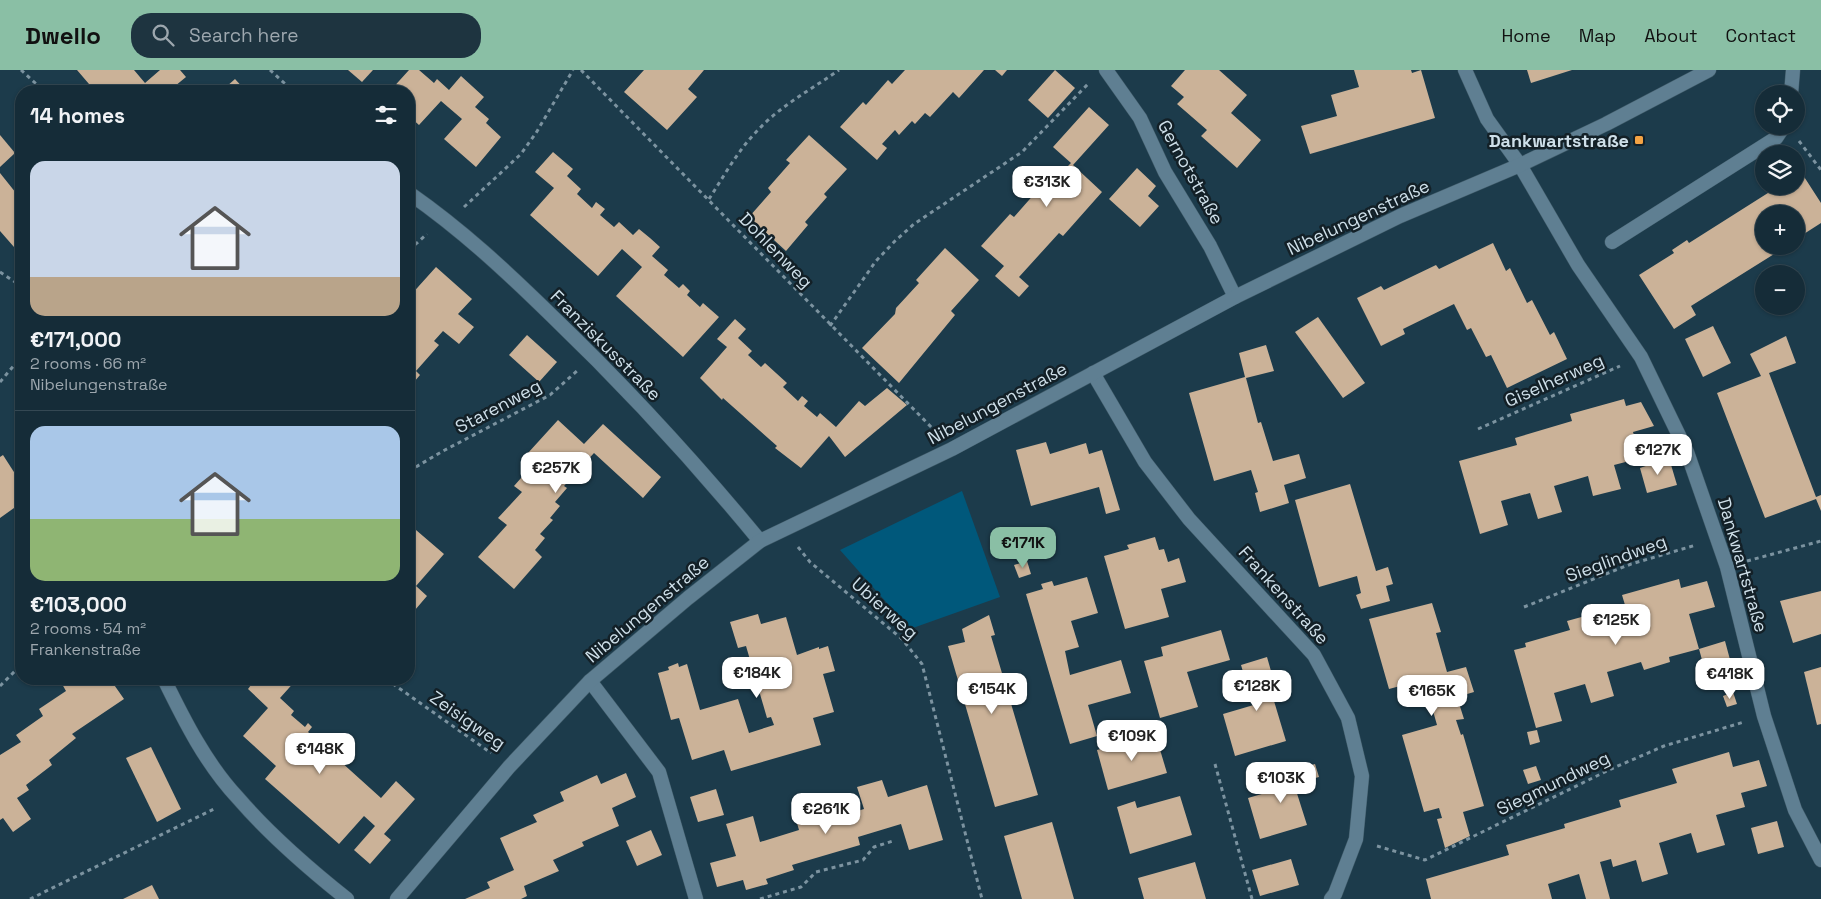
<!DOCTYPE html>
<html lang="en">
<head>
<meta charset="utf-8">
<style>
  :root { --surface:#152c38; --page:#1e3440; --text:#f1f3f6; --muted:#9da7ae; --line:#344853; --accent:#8abfa5 }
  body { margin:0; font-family:"Space Grotesk",sans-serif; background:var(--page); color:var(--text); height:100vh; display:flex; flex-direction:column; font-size:19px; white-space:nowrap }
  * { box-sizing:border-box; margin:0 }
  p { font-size:16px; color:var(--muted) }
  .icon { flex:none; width:28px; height:28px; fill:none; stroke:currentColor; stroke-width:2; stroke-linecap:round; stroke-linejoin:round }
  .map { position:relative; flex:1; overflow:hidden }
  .panel { position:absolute; left:15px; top:15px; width:400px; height:600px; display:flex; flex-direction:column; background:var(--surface); border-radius:20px; box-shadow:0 1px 4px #0004,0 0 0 1px var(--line) }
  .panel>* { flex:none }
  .tools { position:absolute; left:1755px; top:15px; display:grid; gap:10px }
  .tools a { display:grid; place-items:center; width:50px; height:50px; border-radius:50%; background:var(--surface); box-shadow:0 1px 4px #0004,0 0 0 1px var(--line); font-size:25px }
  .price { position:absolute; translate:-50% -42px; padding:0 11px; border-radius:10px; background:#fff; color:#222; font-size:16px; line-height:32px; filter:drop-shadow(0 1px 2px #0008) }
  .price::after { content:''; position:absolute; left:50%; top:30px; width:15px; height:11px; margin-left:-8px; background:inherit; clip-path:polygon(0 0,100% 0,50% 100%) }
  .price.on { background:var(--accent); color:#111 }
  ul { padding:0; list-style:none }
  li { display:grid; align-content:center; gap:10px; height:265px; padding:0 15px }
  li+li { border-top:1px solid var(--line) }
  li span { display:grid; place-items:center; height:155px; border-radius:15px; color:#555 }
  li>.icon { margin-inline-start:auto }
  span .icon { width:90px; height:90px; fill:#fffc; stroke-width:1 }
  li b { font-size:21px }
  h2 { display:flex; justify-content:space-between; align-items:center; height:60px; padding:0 15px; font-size:21px }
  header { display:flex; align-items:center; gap:30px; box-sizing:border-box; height:70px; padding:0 25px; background:var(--accent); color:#111 }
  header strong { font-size:24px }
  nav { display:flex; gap:28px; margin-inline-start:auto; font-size:18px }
  .search { width:350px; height:45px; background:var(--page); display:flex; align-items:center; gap:12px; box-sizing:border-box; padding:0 18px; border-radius:20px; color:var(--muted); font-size:19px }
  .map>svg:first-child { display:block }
  .green { fill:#00587b }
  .building { fill:#cbb298 }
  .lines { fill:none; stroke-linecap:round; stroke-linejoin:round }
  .minor-casing { stroke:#3f5a68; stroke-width:15 }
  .path { stroke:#7c93a0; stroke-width:3; stroke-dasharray:4 4; stroke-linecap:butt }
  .minor { stroke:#5f7f92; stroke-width:14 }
  .poi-dot { fill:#f4a344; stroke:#132027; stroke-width:2 }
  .labels { text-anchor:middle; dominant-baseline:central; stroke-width:5; stroke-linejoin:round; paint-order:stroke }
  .poi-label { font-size:18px; font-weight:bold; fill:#cedfe9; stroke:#132027; text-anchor:end }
  .street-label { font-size:18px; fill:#cedfe9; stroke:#132027 }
</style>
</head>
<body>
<header>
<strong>Dwello</strong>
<div class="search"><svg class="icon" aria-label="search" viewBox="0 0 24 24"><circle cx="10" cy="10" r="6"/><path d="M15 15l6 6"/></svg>Search here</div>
<nav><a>Home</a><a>Map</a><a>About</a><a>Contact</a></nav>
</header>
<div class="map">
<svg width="1821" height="829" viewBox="0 0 1821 829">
  <rect width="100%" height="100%" fill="#1c3b4b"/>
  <!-- green -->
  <polygon class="green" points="962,421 1000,527 910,559 840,480"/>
  <!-- building -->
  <g class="building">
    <polygon points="77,0 134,0 145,13 160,0 180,0 186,7 169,21 95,21"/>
    <polygon points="348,0 373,0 362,12"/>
    <polygon points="409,0 419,0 434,13 437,9 449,20 461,6 484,27 475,37 489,49 486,53 501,67 476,97 444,69 462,49 441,31 419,55 409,46 409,21 390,21"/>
    <polygon points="644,0 704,0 688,19 697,27 667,60 624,22"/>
    <polygon points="905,0 984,0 959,28 953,22 930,47 925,43 915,54 912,51 899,65 895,60 882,74 887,78 877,90 840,57 863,32 866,35 888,10 892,14"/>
    <polygon points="995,0 1007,0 1002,6"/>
    <polygon points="1055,0 1075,18 1048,48 1028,30"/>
    <polygon points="1185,0 1219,0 1247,25 1231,43 1261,70 1237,98 1201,66 1207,60 1177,34 1184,27 1171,16"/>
    <polygon points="1354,0 1411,0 1412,3 1421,0 1435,48 1310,84 1301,56 1337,46 1331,25 1359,17"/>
    <polygon points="1527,0 1572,0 1531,13"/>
    <polygon points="235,9 246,21 221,21 226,17"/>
    <polygon points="1089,37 1109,55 1073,95 1102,122 1063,166 1059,163 1019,207 1029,216 1019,227 995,206 1004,196 981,176 1010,144 1014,147 1036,122 1039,125 1071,93 1053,77"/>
    <polygon points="0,65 15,83 0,97"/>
    <polygon points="809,65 847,99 824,124 827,127 805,152 808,155 786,181 749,147 771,122 768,118 790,93 786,90"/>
    <polygon points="553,82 573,99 567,106 581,119 577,124 592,138 596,132 605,139 600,145 614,157 619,152 633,165 639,159 650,168 660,177 652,186 668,200 664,205 679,218 683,214 690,221 687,225 700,237 703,233 719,247 683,287 616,226 642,197 622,179 598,206 530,145 554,118 535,102"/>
    <polygon points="1137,98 1156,116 1148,126 1159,136 1140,157 1109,129"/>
    <polygon points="1801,102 1821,133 1821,153 1796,169 1796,144 1764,144 1764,176 1787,176 1691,236 1696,245 1674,259 1639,205 1674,183 1672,180 1687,170 1689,173 1779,116 1796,116 1796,105"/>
    <polygon points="0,103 16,123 21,118 21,173 14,177 0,161"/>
    <polygon points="1493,173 1506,201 1510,198 1527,233 1532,230 1550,265 1554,262 1567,289 1507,318 1491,285 1486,287 1471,258 1467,260 1454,234 1403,259 1405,264 1381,276 1357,228 1381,216 1384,220 1436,195 1439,199"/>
    <polygon points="945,178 979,210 951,241 955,245 899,313 862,278 895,244 896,238 919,213 916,210"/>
    <polygon points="436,197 472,229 458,244 474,257 459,274 443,261 434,271 439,275 416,301 420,305 409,318 409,237 412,233 409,227"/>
    <polygon points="1318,247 1365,313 1343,328 1295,262"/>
    <polygon points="735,249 746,259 738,268 752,281 748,285 761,297 765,293 787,313 783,317 798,331 802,326 808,331 804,336 817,347 820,343 836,357 859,331 865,336 887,318 907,335 845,387 829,366 801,398 775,378 777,376 723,328 722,330 700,308 727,277 717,269"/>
    <polygon points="1713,256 1731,293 1703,307 1685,269"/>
    <polygon points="527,265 557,292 539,312 509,285"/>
    <polygon points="1786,266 1796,293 1769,303 1816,427 1821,425 1821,441 1816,429 1765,448 1717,323 1761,306 1750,284"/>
    <polygon points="1266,275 1274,301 1246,308 1258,353 1261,352 1273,391 1299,384 1306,408 1284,415 1289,433 1260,442 1255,423 1258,422 1251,400 1214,411 1189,323 1245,307 1239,283"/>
    <polygon points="1624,329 1626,336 1641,332 1654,356 1633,362 1641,388 1614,395 1621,419 1593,426 1588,406 1554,416 1562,442 1538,449 1530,423 1501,431 1508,455 1480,464 1459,391 1517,375 1515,368 1572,351 1570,344"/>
    <polygon points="558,350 584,374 603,354 661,407 643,428 594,383 564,416 567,418 555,432 560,436 550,448 553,450 540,464 545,468 535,480 542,487 514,519 478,487 507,455 498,448 522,422 514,416 536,391 528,383"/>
    <polygon points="1046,372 1050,384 1086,373 1089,384 1102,380 1120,440 1106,444 1099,417 1031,436 1016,380"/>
    <polygon points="3,385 21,413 21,433 0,448 0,387"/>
    <polygon points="1669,388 1677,415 1647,423 1640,398"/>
    <polygon points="1350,414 1376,501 1388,497 1393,514 1386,516 1390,531 1361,539 1356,525 1361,523 1357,506 1319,517 1295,430"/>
    <polygon points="409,454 444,484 416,516 427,526 415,540 411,536 409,539"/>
    <polygon points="1155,467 1159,480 1164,479 1168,492 1179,488 1186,512 1161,519 1169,547 1125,559 1104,486 1129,479 1127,475"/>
    <polygon points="1027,491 1031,504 1019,508 1014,495"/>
    <polygon points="1087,507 1098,543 1071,551 1079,577 1065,581 1070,605 1121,590 1131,623 1088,635 1097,666 1070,674 1026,524 1043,519 1041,514 1052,511 1054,516"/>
    <polygon points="1679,509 1681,518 1707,511 1715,537 1689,544 1699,579 1725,571 1732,597 1706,604 1699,579 1669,587 1670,592 1644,600 1641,592 1607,602 1614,626 1591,633 1585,614 1554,623 1562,651 1536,658 1514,580 1526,577 1525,573 1570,560 1567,551 1625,535 1622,525"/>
    <polygon points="1821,521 1821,564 1793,573 1780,531"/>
    <polygon points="1432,533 1441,562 1436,563 1447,602 1466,597 1474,622 1457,627 1464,649 1456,650 1461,665 1463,664 1484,736 1463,742 1470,766 1445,778 1437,749 1442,748 1439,738 1424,742 1402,665 1437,655 1431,634 1437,632 1430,608 1389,619 1369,549"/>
    <polygon points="758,544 761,554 786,547 797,585 819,577 819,579 828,576 835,601 823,604 834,642 813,648 821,675 731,701 724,680 692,690 679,648 671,650 658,603 669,600 668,597 678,593 679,597 687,594 700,640 738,629 749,663 774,655 771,647 767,648 746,576 738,578 730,552"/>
    <polygon points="989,545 995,565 991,566 1038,725 995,737 948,576 965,572 962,559"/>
    <polygon points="1221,560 1230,590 1187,602 1198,637 1160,648 1144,591 1163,586 1161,577"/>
    <polygon points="1267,587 1275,615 1280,613 1284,628 1274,631 1286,671 1235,686 1223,644 1257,634 1253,621 1249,622 1241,595"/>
    <polygon points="1821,597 1821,654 1817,655 1804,602"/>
    <polygon points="69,609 110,609 124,629 72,664 76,668 49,690 52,695 26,715 29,720 17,728 31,749 13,762 3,748 0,750 0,685 21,672 16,665 43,646 39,639 66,621 62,614"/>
    <polygon points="244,609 297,609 280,628 294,641 291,645 305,657 308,653 312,657 308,662 318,671 313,677 325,688 330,682 381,728 396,711 415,729 384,764 391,770 370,794 354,780 375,756 364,746 339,774 265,709 276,696 243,666 268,638 248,619 251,615"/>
    <polygon points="1733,622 1737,634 1727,637 1723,626"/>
    <polygon points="1537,660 1540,672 1530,675 1527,662"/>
    <polygon points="1155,663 1167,703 1108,720 1097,680"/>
    <polygon points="151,677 181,739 157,752 126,688"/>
    <polygon points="1729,682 1733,697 1759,690 1767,716 1741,723 1745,737 1716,745 1725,775 1697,783 1691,763 1659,773 1668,804 1642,812 1636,790 1613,797 1611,789 1600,792 1610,829 1586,829 1579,804 1548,814 1552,829 1431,829 1426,809 1509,785 1506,775 1565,758 1564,754 1621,737 1619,730 1677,713 1672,699"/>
    <polygon points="1315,694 1319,707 1294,714 1307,755 1260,769 1248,728 1279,719 1275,706"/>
    <polygon points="1536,696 1541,710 1528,714 1523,700"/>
    <polygon points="626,703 636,727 612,738 619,756 582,772 584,776 553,790 559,801 524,816 527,826 521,829 465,829 490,818 487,812 514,800 500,768 537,752 533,745 564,731 560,722 597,705 601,714"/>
    <polygon points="882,710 888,727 927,715 943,770 909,780 901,754 858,767 860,775 792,795 794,800 766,809 768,814 746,820 743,810 717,817 710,793 736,786 726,754 753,746 760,772 799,760 795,746 821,738 825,751 864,739 857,717"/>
    <polygon points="716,719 724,745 698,752 690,727"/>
    <polygon points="1180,726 1192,765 1130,784 1117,737 1135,731 1137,738"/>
    <polygon points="1777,751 1784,777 1758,784 1751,758"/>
    <polygon points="1052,752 1074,829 1022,829 1004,766"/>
    <polygon points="651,760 662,785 637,796 626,771"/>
    <polygon points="1291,789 1299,815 1260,826 1252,800"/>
    <polygon points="1195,792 1206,829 1144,829 1138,808"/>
    <polygon points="152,815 159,829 123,829"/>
  </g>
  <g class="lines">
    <defs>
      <g id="minor">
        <polyline points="1106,0 1140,48 1165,102 1210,176 1235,227"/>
        <polyline points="1465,0 1487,49 1520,95 1578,195 1641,287 1687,382 1727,497 1764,646 1795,740 1821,790"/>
        <polyline points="1791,24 1793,0"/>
        <path d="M409,123C462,160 506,201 552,246C626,317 695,392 760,471"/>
        <polyline points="1612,172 1776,68 1784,56"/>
        <polyline points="1093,303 1145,392 1189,449 1314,585 1348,648 1362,706 1356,769 1335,824 1331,829"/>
        <path d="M164,609C184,650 206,694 238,728C270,765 308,798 347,829"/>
        <polyline points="590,611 659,702 696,829"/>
        <polyline points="397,829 509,697 590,611 688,528 760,471 952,379 1235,227 1400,146 1520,95 1606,54 1709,0"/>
      </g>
    </defs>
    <!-- minor casing -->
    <use href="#minor" class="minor-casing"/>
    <!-- path -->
    <g class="path">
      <polyline points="21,0 44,21"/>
      <polyline points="270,0 293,21"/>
      <polyline points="581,0 936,362"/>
      <polyline points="1799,71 1821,100"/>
      <path d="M709,129C724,106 738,80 758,60C780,36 812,19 839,0"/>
      <polyline points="464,137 521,84 536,63 573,0"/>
      <polyline points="409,180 427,164"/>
      <polyline points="0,202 21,216"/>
      <polyline points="830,256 876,191 895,171 914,154 1022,82 1088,14"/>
      <polyline points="0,312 21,287"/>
      <polyline points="1478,359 1620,296"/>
      <polyline points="409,401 443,381 550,325 577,301"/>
      <polyline points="798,477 810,492 902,569 922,594 982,829"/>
      <polyline points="1747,491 1821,471"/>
      <polyline points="1524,537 1631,494 1696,475"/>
      <polyline points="903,568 904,553"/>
      <polyline points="386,609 491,683"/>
      <polyline points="0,616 21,595"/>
      <polyline points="1215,694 1252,829"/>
      <polyline points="1377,776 1425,790 1611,699 1664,676 1744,652"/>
      <polyline points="30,829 216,738"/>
      <polyline points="760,829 801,817 816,802 863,790 874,777 893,771"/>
    </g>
    <!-- minor -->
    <use href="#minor" class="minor"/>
  </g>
  <!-- markers -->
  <rect class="poi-dot" x="1634" y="65" width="10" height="10" rx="2.5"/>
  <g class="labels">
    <!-- poi labels -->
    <g class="poi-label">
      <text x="1629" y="70">Dankwartstraße</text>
    </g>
    <!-- street labels -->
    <g class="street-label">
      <text transform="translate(1191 102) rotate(61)">Gernotstraße</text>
      <text transform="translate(1358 147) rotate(-25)">Nibelungenstraße</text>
      <text transform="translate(776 180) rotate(46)">Dohlenweg</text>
      <text transform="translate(606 275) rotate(45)">Franziskusstraße</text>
      <text transform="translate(1554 310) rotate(-24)">Giselherweg</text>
      <text transform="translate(997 333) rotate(-28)">Nibelungenstraße</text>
      <text transform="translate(498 336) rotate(-28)">Starenweg</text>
      <text transform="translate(1616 488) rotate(-20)">Sieglindweg</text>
      <text transform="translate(1743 495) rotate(74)">Dankwartstraße</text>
      <text transform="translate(1284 525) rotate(48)">Frankenstraße</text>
      <text transform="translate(885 538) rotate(42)">Ubierweg</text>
      <text transform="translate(647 539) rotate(-40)">Nibelungenstraße</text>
      <text transform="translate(468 650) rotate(35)">Zeisigweg</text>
      <text transform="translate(1553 713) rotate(-26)">Siegmundweg</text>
    </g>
  </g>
</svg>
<div class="tools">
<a><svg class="icon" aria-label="locate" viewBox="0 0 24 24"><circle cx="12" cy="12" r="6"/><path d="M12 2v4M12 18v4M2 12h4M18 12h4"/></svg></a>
<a><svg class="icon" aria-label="layers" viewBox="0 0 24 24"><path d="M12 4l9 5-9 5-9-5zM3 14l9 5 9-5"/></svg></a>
<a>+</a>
<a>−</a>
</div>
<b class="price" style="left:1047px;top:138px">€313K</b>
<b class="price" style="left:1658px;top:406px">€127K</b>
<b class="price" style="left:556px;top:424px">€257K</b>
<b class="price on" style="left:1023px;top:499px">€171K</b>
<b class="price" style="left:1616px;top:576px">€125K</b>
<b class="price" style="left:757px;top:629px">€184K</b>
<b class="price" style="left:1730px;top:630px">€418K</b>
<b class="price" style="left:1257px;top:642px">€128K</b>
<b class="price" style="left:992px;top:645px">€154K</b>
<b class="price" style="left:1432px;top:647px">€165K</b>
<b class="price" style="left:1132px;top:692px">€109K</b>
<b class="price" style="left:320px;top:705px">€148K</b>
<b class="price" style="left:1281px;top:734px">€103K</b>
<b class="price" style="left:826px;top:765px">€261K</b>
<section class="panel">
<h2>14 homes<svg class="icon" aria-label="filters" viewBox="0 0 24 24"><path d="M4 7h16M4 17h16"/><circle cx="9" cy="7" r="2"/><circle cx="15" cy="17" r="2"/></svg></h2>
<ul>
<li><span style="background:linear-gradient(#c9d6e8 75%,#b9a48a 0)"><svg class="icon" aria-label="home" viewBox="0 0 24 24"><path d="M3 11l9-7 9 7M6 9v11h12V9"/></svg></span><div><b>€171,000</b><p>2 rooms · 66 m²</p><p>Nibelungenstraße</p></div></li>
<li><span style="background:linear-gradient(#a9c7e8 60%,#8fb573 0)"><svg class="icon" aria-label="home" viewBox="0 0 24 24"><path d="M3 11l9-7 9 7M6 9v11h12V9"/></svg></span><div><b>€103,000</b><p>2 rooms · 54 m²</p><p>Frankenstraße</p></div></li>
</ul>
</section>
</div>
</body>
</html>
